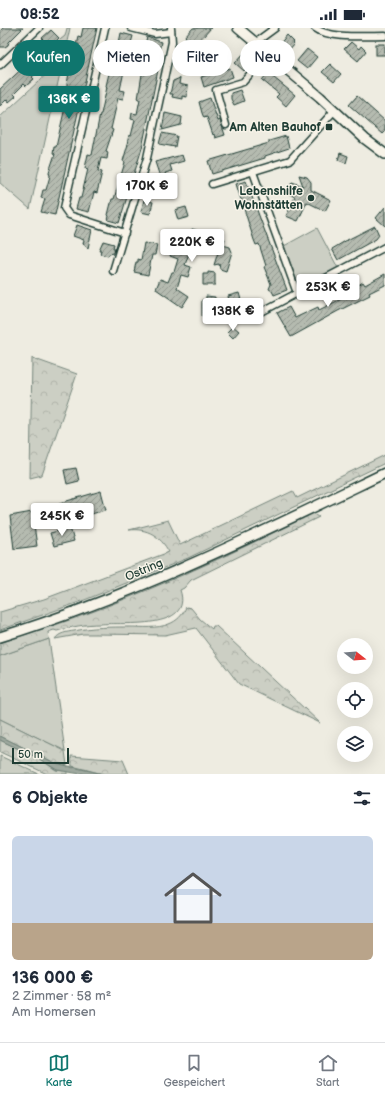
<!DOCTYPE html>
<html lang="de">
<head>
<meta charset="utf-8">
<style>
  :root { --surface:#fff; --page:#f2f2f3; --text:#1f2937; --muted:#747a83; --line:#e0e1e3; --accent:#0f766e }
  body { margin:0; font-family:"Balsamiq Sans",sans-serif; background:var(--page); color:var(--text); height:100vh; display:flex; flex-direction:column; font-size:15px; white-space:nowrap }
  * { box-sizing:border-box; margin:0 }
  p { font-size:13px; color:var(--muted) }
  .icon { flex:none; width:22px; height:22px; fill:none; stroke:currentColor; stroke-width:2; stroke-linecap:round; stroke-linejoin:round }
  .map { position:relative; height:746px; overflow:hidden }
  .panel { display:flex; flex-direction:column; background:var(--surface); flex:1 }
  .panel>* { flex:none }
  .guide { position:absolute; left:12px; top:12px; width:361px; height:36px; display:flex; gap:8px }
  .needle { width:26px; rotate:107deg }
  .buttons { position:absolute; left:337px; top:610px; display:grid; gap:8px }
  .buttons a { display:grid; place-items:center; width:36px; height:36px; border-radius:50%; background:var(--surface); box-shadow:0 4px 16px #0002; font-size:20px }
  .scale { position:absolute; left:12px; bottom:10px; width:57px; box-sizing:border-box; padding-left:4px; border:2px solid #1f3d34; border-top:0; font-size:11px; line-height:14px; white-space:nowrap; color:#1f3d34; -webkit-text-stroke:3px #f7f3e8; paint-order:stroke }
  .price { position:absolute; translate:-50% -34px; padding:0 9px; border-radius:4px; background:#fff; color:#222; font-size:13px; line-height:26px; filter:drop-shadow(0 1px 2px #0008) }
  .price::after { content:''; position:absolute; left:50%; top:24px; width:12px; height:9px; margin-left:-6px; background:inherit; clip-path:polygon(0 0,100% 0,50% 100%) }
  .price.on { background:var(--accent); color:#fff }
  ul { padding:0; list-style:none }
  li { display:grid; align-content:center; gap:8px; height:212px; padding:0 12px }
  li span { display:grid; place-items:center; height:124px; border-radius:6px; color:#555 }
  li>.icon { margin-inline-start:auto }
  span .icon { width:72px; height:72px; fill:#fffc; stroke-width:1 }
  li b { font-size:17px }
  h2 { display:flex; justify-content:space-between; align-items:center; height:48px; padding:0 12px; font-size:17px }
  .tag { padding:0 14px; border-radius:18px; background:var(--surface); box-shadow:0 4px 16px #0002; font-size:14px; line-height:36px }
  .tag.on { background:var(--accent); color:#fff }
  .status { display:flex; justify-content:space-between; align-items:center; height:28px; padding:0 20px; background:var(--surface); direction:ltr }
  .status svg { height:11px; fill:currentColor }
  .tab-bar { display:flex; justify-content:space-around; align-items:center; height:56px; border-top:1px solid var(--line); background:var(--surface); font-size:11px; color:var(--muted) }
  .tab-bar a { display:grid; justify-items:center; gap:2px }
  .tab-bar .on { color:var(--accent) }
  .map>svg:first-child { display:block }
  .green { fill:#cccfc4; stroke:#76867c }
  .forest { fill:url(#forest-crowns); stroke:#76867c }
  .water { fill:url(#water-ripples); stroke:#6c7e74 }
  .building { fill:url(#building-hatch); stroke:#1f3d34 }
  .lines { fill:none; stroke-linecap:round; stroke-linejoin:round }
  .street-casing { stroke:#1f3d34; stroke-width:9 }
  .secondary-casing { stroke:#1f3d34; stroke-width:12 }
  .street { stroke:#f7f3e8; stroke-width:6 }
  .secondary { stroke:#f7f3e8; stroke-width:9 }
  .poi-dot { fill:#1f3d34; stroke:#f7f3e8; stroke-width:1.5 }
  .labels { text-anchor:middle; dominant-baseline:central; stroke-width:3; stroke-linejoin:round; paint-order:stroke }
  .poi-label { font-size:12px; font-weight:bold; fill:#1f3d34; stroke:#f7f3e8; text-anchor:end }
  .street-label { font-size:12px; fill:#1f3d34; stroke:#f7f3e8 }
</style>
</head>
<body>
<div class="status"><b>08:52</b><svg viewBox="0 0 49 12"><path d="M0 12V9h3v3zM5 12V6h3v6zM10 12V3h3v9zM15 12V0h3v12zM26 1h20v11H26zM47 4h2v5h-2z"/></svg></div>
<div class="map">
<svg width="385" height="746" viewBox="0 0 385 746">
  <defs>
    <pattern id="forest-crowns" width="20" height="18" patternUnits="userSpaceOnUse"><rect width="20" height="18" fill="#cccfc4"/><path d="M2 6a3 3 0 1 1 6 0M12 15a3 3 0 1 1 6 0" fill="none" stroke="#afb3a9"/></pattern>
    <pattern id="water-ripples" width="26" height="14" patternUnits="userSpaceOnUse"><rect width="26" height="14" fill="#9fa99f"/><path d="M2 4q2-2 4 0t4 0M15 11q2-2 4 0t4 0" fill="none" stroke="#818b82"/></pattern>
    <pattern id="building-hatch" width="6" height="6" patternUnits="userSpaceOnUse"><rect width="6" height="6" fill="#b5bbb0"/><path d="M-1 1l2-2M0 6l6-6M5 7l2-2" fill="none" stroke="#939990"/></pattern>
  </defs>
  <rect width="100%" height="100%" fill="#eeece1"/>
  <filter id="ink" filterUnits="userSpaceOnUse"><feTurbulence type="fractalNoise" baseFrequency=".025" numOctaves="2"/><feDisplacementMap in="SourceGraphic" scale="8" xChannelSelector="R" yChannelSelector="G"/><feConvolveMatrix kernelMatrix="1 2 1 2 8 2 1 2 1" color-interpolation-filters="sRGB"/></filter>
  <g filter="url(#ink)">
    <!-- green -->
    <g class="green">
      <polygon points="67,0 70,0 30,181 0,155 0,89 52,41 45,33 58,21 56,15 65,8"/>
      <polygon points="317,200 338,240 304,258 301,258 298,256 284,218"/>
      <polygon points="49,611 65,723 0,691 0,628"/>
      <polygon points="0,728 39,746 0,746"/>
    </g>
    <!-- forest -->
    <g class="forest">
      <polygon points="32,330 77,346 42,447 30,450"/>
      <path d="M385,427V435L188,530L82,573L0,602V584L44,571L169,524C160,508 148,500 129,502L168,492L180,517L293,463L297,470Z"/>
      <path d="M313,485L319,489L191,552L184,560L180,562C194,603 123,594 100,596C85,596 71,599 57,603L54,602L48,604L49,611L0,628V615C40,602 81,589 120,573C186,547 250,517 313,485Z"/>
      <path d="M186,579L191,580L200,591L212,601L213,598H216L320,695L239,656L196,600L165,607L96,606H83L55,611C59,605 67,604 74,603C92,599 111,599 129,599C142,599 157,601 169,596C177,593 183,587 186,579Z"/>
      <polygon points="0,691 65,723 67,737 55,735 0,708"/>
      <polygon points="0,712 38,730 56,742 67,743 67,746 47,746 0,724"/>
      <polygon points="71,728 123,732 129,746 103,746 72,738"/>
    </g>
    <!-- water -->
    <polygon class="water" points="0,708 55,735 103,746 81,746 57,742 38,730 0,712"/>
    <!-- building -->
    <g class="building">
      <polygon points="3,0 23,0 9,14 8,17 5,19 0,19 0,3"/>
      <polygon points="83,0 97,0 55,187 41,184 45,171 41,170 43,162 46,162 50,148 49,144 55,126 53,125 54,119 56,119 66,75 70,60 67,59 67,56 69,45 71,45 73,34 75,35 79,16 76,16 78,8 81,9"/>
      <polygon points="193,0 211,0 195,18 185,9"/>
      <polygon points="51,2 59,10 55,14 55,22 43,33 46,36 32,49 34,51 26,58 24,56 14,66 16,68 9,74 7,71 0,78 0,61 40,24 38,22 46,14 42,10"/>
      <polygon points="121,5 133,8 131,15 145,18 147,9 161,14 156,37 159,37 142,120 119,195 108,192 109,188 108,187 112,171 114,171 125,134 123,133 128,116 127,116 129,107 131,108 135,92 131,91 132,85 137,86 140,71 138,71 142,46 146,46 150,26 134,22 134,25 128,24 120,62 125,63 123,71 118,70 111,101 113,102 106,123 108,124 107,131 101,130 98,143 102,144 97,165 94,164 89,184 76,181 79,170 81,170 88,141 85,140 88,126 92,127 100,86 101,86 107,59 106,58 114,24 117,25"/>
      <polygon points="287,7 294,14 293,15 294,16 287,24 279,17"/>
      <polygon points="351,14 359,21 361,18 366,23 358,33 344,21"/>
      <rect x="376" y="16" width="9" height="11"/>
      <polygon points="307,21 317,29 307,41 297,33"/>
      <polygon points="245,24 253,31 244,43 235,35"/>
      <polygon points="179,25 193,28 189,43 188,38 176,36"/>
      <polygon points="330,36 341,46 334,54 322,44"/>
      <polygon points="230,40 233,49 204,59 201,49"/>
      <polygon points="268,45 295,67 286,78 276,69 279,66 262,52"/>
      <polygon points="180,50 179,56 188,58 187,69 182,68 182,71 172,69 173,66 170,66 173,53"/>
      <polygon points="240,62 244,73 234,77 231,71 231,65"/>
      <polygon points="357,68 385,93 385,103 382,106 349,77"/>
      <polygon points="210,70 218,93 220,92 225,107 215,110 214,106 213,107 207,89 204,90 202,85 199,74"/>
      <polygon points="165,85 182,89 181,97 162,102"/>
      <polygon points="162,105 177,108 175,119 159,116"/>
      <polygon points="286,108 289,120 265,128 265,130 212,146 208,133 269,115 269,113"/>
      <polygon points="340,125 348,128 346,135 338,132"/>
      <polygon points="182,127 184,133 170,137 172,143 165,145 166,147 160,149 155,134"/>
      <polygon points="299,147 307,149 311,154 311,162 331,172 325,183 307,174 298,193 286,188 295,169 287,165 292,154 303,158"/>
      <polygon points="246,153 287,262 274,267 272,263 269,261 271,256 264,239 266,238 259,216 256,217 254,212 236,156"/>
      <polygon points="144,172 153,174 150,186 141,184"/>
      <polygon points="186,179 189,189 178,192 175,182"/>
      <polygon points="385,179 385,198 376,190"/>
      <polygon points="77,197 92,202 88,220 83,216 84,212 73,208"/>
      <polygon points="375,198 379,207 376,211 338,232 332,221 347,212"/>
      <polygon points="192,201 225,211 223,217 230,219 232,224 226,243 220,241 219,236 214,237 219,221 193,213 185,237 191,239 188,249 181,247 177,260 189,268 182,279 156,261 160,251 168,254 172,244 174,244 178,231 170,228 174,214 184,217 189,203 191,204"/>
      <polygon points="103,213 114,216 113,220 115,220 114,225 109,226 108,228 100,226 101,222 99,222"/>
      <polygon points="144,215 157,217 155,227 152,227 148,247 134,244 136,234 138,234 138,231 141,232"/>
      <polygon points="208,244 215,245 215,257 203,257 203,246 208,246"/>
      <polygon points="385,246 385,257 369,265 370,267 338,283 291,309 277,285 289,279 295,290 318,279 319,282 341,271 342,268 356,261 355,259 363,254 365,257"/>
      <polygon points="239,265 243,279 231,282 228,268"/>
      <polygon points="206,268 215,269 214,288 202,288 202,272 206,272"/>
      <polygon points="233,298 239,303 233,310 227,304"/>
      <polygon points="76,440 79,453 67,456 64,442"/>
      <polygon points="101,463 106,482 65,493 60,475"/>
      <polygon points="32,484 37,518 14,521 10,488"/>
      <polygon points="70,500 74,513 54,518 50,505"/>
    </g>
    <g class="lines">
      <defs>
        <g id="street">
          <polyline points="105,0 64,180 69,187 125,205"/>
          <polyline points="131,0 155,6 171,4"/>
          <path d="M315,0C329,11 366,8 385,8"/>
          <polyline points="256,15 260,11 275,0"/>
          <polyline points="0,37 39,0"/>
          <polyline points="226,97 216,62 243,54 269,25"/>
          <polyline points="253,144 297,265"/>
          <polyline points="212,156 290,132 334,83"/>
          <polyline points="113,243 147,130 172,14 171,0"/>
          <polyline points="263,283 385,219"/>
        </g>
        <g id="secondary">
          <polyline points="238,0 320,69 365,111 385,126"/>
          <path d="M0,609C133,568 260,505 385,445"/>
        </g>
      </defs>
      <!-- street casing -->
      <use href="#street" class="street-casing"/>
      <!-- secondary casing -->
      <use href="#secondary" class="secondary-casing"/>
      <!-- street -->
      <use href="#street" class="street"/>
      <!-- secondary -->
      <use href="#secondary" class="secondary"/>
    </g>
  </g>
  <!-- markers -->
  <g class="poi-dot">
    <rect x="325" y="95" width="8" height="8" rx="2"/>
    <circle cx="311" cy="170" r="4"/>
  </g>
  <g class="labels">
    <!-- poi labels -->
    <g class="poi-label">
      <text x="321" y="99">Am Alten Bauhof</text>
      <text x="303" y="163">Lebenshilfe<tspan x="303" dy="14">Wohnstätten</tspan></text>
    </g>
    <!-- street labels -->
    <g class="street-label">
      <text transform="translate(144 542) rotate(-23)">Ostring</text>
    </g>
  </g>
</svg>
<div class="buttons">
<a><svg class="needle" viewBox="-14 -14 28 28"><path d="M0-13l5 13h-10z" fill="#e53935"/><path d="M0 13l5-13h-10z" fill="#747a83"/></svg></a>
<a><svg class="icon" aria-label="locate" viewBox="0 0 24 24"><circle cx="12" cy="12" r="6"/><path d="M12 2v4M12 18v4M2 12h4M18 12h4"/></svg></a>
<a><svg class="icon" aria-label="layers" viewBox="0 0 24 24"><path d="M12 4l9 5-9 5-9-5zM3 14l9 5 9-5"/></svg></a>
</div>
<div class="scale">50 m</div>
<b class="price on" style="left:69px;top:92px">136K €</b>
<b class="price" style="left:147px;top:179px">170K €</b>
<b class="price" style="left:192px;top:235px">220K €</b>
<b class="price" style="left:328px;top:280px">253K €</b>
<b class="price" style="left:233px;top:304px">138K €</b>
<b class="price" style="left:62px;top:509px">245K €</b>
<div class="guide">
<a class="tag on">Kaufen</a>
<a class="tag">Mieten</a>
<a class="tag">Filter</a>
<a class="tag">Neu</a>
</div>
</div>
<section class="panel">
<h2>6 Objekte<svg class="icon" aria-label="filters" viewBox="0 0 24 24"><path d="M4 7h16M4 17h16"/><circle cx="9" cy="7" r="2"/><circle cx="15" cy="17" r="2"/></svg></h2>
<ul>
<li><span style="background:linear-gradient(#c9d6e8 70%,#b9a48a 0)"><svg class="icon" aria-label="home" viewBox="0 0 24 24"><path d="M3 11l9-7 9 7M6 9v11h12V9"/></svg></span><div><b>136 000 €</b><p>2 Zimmer · 58 m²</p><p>Am Homersen</p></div></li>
</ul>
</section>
<nav class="tab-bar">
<a class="on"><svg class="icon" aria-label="map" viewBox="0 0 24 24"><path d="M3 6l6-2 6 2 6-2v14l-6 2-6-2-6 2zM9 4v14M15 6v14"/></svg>Karte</a>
<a><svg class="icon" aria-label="saved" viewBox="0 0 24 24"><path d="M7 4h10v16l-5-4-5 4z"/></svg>Gespeichert</a>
<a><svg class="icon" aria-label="home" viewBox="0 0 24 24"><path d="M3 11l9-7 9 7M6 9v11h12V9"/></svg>Start</a>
</nav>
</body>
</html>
